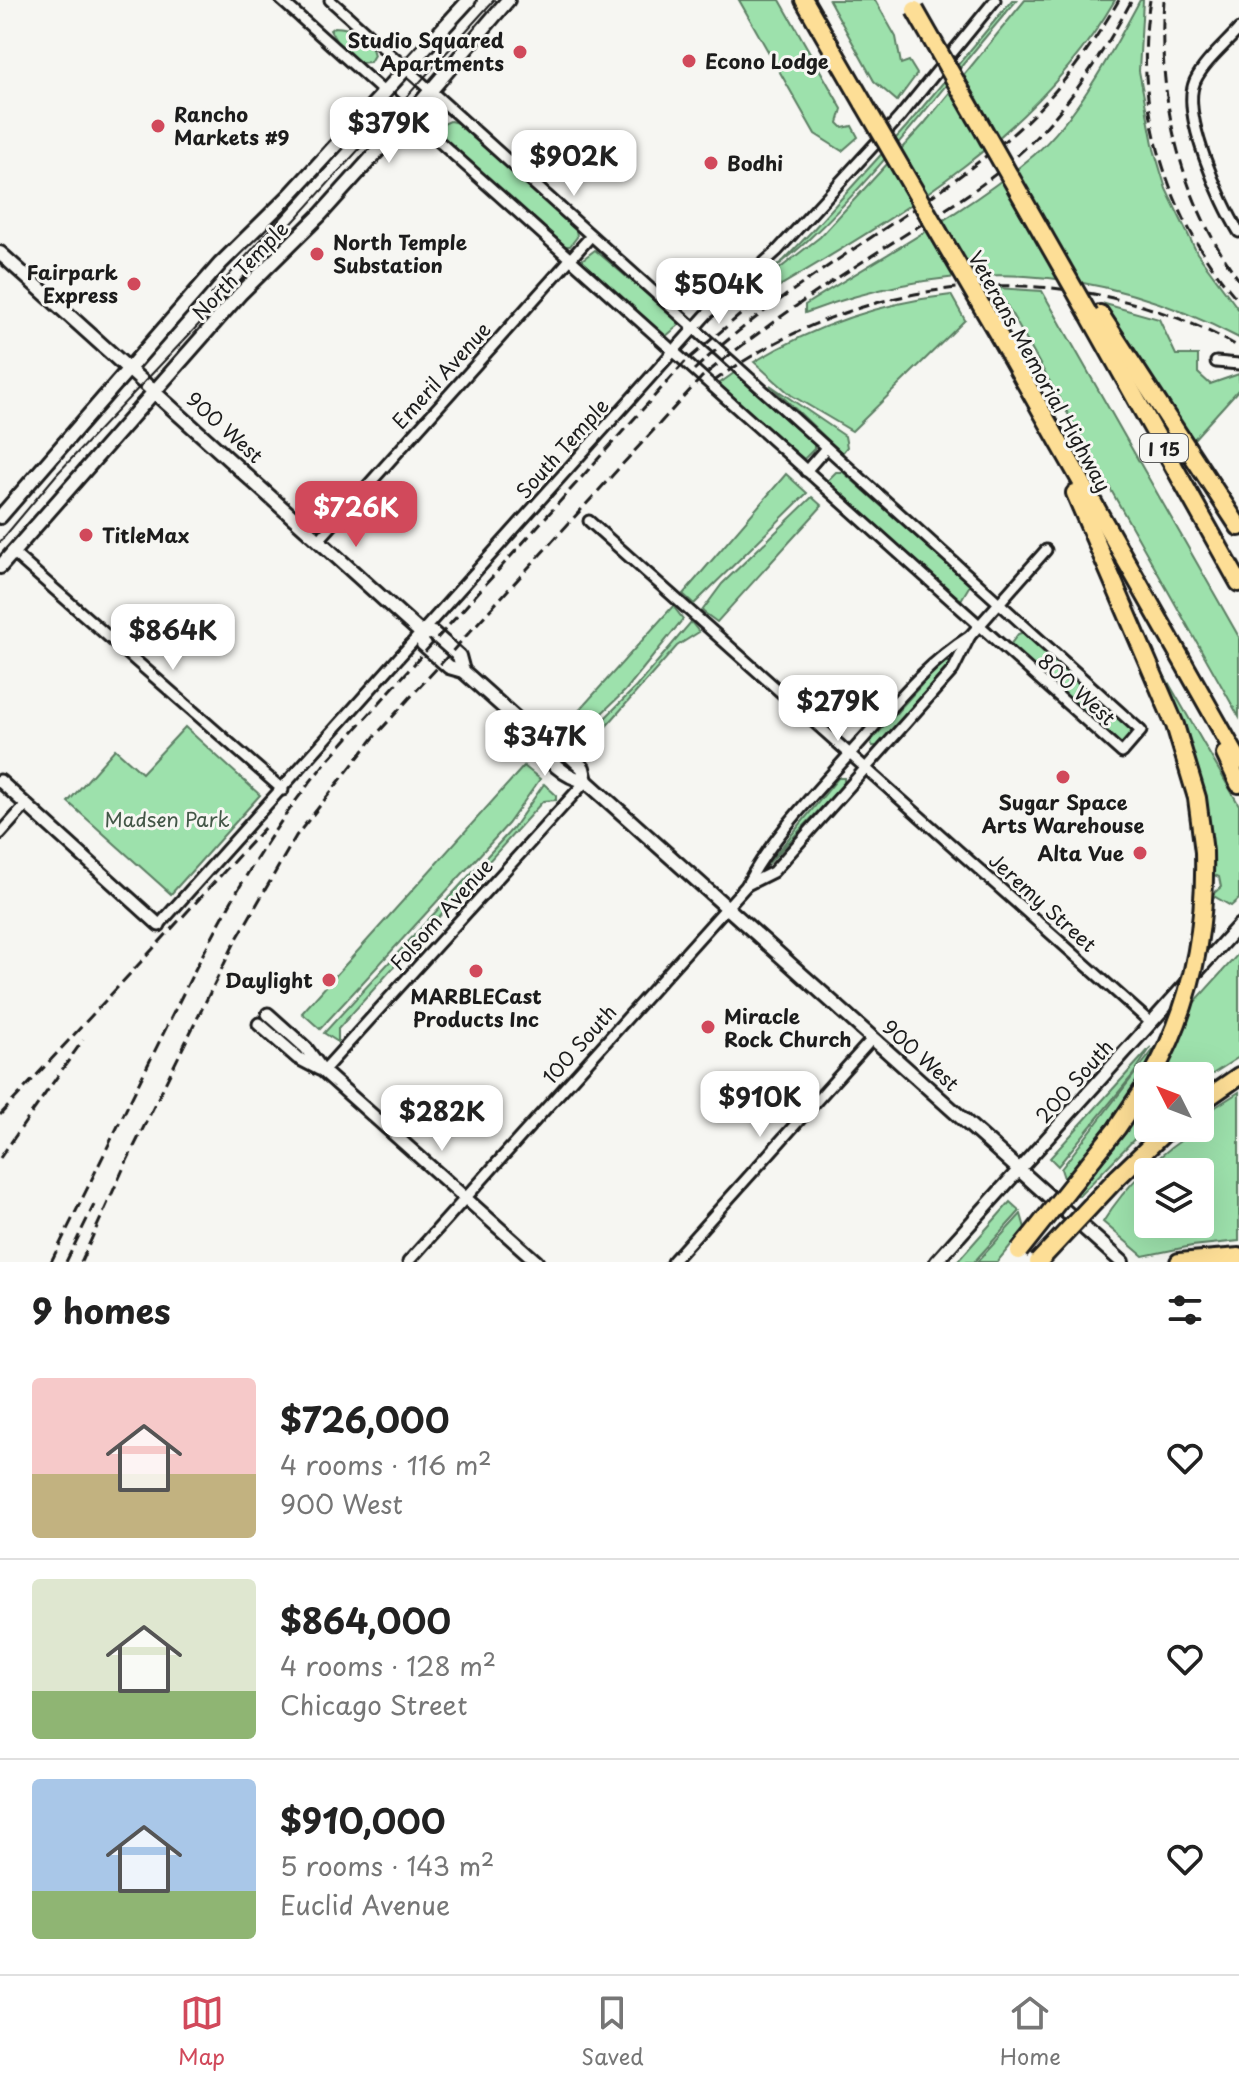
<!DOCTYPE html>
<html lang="en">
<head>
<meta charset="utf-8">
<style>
  :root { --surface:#fff; --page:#f2f2f2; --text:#222; --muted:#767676; --line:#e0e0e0; --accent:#d1495b }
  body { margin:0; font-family:"Playpen Sans",sans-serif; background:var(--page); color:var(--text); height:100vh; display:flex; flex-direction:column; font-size:30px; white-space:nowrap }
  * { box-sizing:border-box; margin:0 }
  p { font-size:26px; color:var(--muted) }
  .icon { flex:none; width:44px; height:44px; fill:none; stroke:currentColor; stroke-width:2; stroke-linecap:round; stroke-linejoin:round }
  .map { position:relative; height:1262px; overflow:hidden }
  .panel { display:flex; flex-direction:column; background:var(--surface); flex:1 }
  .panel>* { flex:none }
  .needle { width:52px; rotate:312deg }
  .controls { position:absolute; left:1134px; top:1062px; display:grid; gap:16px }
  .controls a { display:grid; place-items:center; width:80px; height:80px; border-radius:8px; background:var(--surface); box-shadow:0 8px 32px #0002; font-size:40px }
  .price { position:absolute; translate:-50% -68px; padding:0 18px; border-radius:16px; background:#fff; color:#222; font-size:26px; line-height:52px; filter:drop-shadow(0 2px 4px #0008) }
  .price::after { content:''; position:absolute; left:50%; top:48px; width:24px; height:18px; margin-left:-12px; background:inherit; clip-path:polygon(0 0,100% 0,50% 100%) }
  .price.selected { background:var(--accent); color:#fff }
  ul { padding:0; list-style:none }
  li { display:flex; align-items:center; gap:24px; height:200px; padding:0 32px }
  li+li { border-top:2px solid var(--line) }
  li span { display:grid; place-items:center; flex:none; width:224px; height:160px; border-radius:8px; color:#555 }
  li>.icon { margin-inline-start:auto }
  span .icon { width:96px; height:96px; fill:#fffc; stroke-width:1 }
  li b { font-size:34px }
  h2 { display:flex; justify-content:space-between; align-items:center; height:96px; padding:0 32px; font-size:34px }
  .tabs { display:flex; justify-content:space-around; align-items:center; height:112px; border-top:2px solid var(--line); background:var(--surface); font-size:22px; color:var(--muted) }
  .tabs a { display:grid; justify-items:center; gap:4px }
  .tabs .selected { color:var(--accent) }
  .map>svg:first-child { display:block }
  .green { fill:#9de1ac; stroke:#5c7e64; stroke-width:2; fill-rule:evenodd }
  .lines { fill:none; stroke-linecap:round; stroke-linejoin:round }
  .minor-casing { stroke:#1c1c1c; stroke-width:15 }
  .tertiary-casing { stroke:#1c1c1c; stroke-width:17 }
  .secondary-casing { stroke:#1c1c1c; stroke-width:18 }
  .motorway-casing { stroke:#1c1c1c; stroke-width:22 }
  .minor { stroke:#f6f6f2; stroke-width:9 }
  .tertiary { stroke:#f6f6f2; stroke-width:11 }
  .secondary { stroke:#f6f6f2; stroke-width:12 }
  .motorway { stroke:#fdde96; stroke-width:16 }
  .tram { stroke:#1c1c1c; stroke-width:2 }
  .rail { stroke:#1c1c1c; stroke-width:3; stroke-dasharray:12 6; stroke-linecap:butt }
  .motorway-bridge-casing { stroke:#1c1c1c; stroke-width:22; stroke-linecap:butt }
  .motorway-bridge { stroke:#fdde96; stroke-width:16 }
  .poi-dot { fill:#d1495b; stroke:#f6f6f2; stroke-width:3 }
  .labels { text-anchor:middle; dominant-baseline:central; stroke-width:6; stroke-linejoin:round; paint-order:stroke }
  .shield { fill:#f6f6f2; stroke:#5d5d5c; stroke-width:2 }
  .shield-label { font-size:18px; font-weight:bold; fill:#1c1c1c }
  .poi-label { font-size:20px; font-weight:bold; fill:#1c1c1c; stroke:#f6f6f2; text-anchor:start }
  .street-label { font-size:20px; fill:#1c1c1c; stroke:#f6f6f2 }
  .park-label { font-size:20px; fill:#435747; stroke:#f6f6f2 }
</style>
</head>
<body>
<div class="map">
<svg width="1239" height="1262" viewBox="0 0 1239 1262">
  <rect width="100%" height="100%" fill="#f6f6f2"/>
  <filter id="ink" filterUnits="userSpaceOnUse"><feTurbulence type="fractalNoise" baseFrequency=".0125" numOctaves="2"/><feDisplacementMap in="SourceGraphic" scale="16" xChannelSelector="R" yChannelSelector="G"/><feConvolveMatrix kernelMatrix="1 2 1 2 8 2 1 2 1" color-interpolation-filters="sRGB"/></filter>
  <g filter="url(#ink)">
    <!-- green -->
    <g class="green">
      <polygon points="739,0 780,0 842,109 838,123 843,128 852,126 858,137 842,151 815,134"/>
      <polygon points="829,0 875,0 896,37 901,64 909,61 917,74 897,101 874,81"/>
      <path d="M1012,0H1017C947,80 885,168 807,241C786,261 762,277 740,295L784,260L811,232L906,127Z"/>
      <path d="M1025,0H1115C1034,140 891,220 756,300L751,291L820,237L924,124Z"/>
      <path d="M1140,0H1143L1139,71L1154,149L1166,189L1197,253L1239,310V338C1096,263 957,256 805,313V305C880,257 965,213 1034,155C1077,118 1113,50 1140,0Z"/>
      <path d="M334,27C352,27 370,37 374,55L370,62L358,63L339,46L330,30Z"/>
      <polygon points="450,121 458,123 576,229 577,237 570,246 561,246 444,140 441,125"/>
      <polygon points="595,250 677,320 679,325 664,338 583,265 583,259"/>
      <polygon points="997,288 1042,291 1239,637 1239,717"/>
      <path d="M951,295L965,320L852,431L791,395L754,362C816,325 879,303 951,295Z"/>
      <polygon points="1105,304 1159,319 1176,355 1198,355 1198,373 1210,384 1239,374 1239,389 1193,440"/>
      <polygon points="734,373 814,444 814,449 804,459 720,388 720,383"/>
      <polygon points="770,385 845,436 847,447 842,453"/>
      <polygon points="836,472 843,472 970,585 961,600 955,600 829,486 828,480"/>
      <polygon points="786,474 807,493 694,604 683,594"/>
      <polygon points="812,497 822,506 717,622 702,611 722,584"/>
      <polygon points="673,606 683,619 625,691 579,735 567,724"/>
      <polygon points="691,622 699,632 677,646 610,722 601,732 597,751 584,739 636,687"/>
      <polygon points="1024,632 1131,728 1132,733 1123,745 1117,744 1012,650 1010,645 1018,634"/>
      <polygon points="942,662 948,662 949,667 878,746 872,746 871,741"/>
      <polygon points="1160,668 1239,805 1239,899 1231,906 1212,895 1221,887 1219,877 1212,874 1202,783"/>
      <polygon points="185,727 260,795 171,894 68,802 115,749 142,773"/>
      <polygon points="524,766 540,779 508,824 320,1029 302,1013"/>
      <polygon points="838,778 844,778 844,784 766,866"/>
      <polygon points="544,784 556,795 556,800 543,801 338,1029 338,1042 324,1033 513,828"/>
      <polygon points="1239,953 1239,1057 1200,1082 1200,1076 1161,1076 1192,1005"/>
      <path d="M1161,1040C1135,1093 1102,1136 1065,1181L1061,1169Z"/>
      <polygon points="1151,1047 1132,1076 1058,1166 1050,1158"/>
      <path d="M1239,1092V1241L1192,1246L1143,1256L1103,1222C1126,1184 1162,1151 1200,1128V1117ZM1200,1172V1224H1148V1172Z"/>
      <polygon points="1148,1099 1148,1125 1079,1196 1074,1193"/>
      <polygon points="1010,1202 1020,1211 974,1262 957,1262"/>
      <polygon points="1021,1214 1025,1228 997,1262 977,1262"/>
    </g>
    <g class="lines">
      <defs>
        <g id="minor">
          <polyline points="281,0 1122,753 1141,731 330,0"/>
          <path d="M1239,29C1225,45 1204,62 1195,81C1180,113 1221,203 1239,232"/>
          <polyline points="1216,362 1239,364"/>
          <polyline points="806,471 826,448"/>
          <polyline points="589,521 1151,1023"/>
          <polyline points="319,540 591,236"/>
          <polyline points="12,552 283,790"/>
          <polyline points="0,834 26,805"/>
          <polyline points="747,885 773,872 856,779 953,670 970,636 1046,550"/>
          <polyline points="159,925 706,315 777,251 899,118 995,0"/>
          <polyline points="323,1071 586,781"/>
          <path d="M408,1262L746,886C774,834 817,791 856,747C892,707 924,665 970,636"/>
          <polyline points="672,1262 872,1039"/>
        </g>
        <g id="tertiary">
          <polyline points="0,781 159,925"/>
          <polyline points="268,1014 306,1048 323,1071 537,1262"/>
          <polyline points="259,1024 298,1058 319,1069"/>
          <polyline points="936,1262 1239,925"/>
        </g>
        <g id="secondary">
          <path d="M0,253L421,633L423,644L449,667L463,671L539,739C543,759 566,778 586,781L1122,1262"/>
          <polyline points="0,517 220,264 289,196 469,0"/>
          <polyline points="0,567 240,294 320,215 410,115 508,0"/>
          <polyline points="421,633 433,633 459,656 463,671"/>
          <polyline points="539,739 552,739 583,768 586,781"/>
        </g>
        <g id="motorway">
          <polyline points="804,0 864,104"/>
          <polyline points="1100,314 1239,527"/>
          <polyline points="1089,315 1239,583"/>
          <polyline points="999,336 1239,761"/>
          <polyline points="1075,493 1175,725 1197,798 1204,852"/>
          <polyline points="1225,754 1239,784"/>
          <polyline points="1200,1103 1239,1076"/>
          <polyline points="1117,1178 1169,1128"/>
          <polyline points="1179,1262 1239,1257"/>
        </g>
      </defs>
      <!-- minor casing -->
      <use href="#minor" class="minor-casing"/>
      <!-- tertiary casing -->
      <use href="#tertiary" class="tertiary-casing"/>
      <!-- secondary casing -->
      <use href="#secondary" class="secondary-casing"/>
      <!-- motorway casing -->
      <use href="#motorway" class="motorway-casing"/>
      <!-- minor -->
      <use href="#minor" class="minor"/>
      <!-- tertiary -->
      <use href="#tertiary" class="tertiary"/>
      <!-- secondary -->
      <use href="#secondary" class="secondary"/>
      <!-- motorway -->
      <use href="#motorway" class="motorway"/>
      <!-- tram -->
      <g class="tram">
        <polyline points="211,295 402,84"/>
        <polyline points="0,542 57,474 239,282 494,0"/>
      </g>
      <!-- rail -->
      <g class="rail">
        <path d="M1150,0C1132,105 1168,222 1239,301"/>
        <path d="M1164,0C1157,99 1180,199 1239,280"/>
        <path d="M694,370C789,280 909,222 1008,138C1054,99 1089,51 1119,0"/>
        <path d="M713,382C867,269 1071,253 1239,347"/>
        <polyline points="0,1115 268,824"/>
        <polyline points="0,1158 83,1040"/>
        <path d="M51,1262C91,1181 130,1101 170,1020C215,928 261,839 328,760L685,362L740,315L765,298"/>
        <polyline points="66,1262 94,1205"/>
        <path d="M81,1262L124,1167L234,944L296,836L375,736L702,377C757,332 816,291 876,253C925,221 978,193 1021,152C1068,108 1101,57 1132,0"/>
      </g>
      <defs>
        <g id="motorway-bridge">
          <polyline points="915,10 1089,315"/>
          <polyline points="864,104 999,336"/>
          <path d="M1152,1076C1191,1008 1206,930 1204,852"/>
          <polyline points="1019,1251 1117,1128 1148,1082"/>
          <polyline points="1038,1262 1117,1178"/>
        </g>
      </defs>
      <!-- motorway-bridge casing -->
      <use href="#motorway-bridge" class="motorway-bridge-casing"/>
      <!-- motorway-bridge -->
      <use href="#motorway-bridge" class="motorway-bridge"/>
    </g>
  </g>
  <!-- markers -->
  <g class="poi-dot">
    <circle cx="520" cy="52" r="8"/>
    <circle cx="689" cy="61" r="8"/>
    <circle cx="158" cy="126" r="8"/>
    <circle cx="711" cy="163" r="8"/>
    <circle cx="317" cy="254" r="8"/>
    <circle cx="134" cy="284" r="8"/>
    <circle cx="86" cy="535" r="8"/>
    <circle cx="1063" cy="777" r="8"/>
    <circle cx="1140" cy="853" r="8"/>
    <circle cx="476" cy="971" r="8"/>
    <circle cx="329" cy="980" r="8"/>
    <circle cx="708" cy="1027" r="8"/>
  </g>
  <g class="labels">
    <!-- shield labels -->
    <rect class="shield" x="1140" y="434" width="48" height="28" rx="6"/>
    <g class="shield-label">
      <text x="1164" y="448">I 15</text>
    </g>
    <!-- poi labels -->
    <g class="poi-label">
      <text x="504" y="40" text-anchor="end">Studio Squared<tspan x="504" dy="23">Apartments</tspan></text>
      <text x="705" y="61">Econo Lodge</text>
      <text x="174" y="114">Rancho<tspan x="174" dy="23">Markets #9</tspan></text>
      <text x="727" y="163">Bodhi</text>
      <text x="333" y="242">North Temple<tspan x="333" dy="23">Substation</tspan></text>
      <text x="118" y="272" text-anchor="end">Fairpark<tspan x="118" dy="23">Express</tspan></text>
      <text x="102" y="535">TitleMax</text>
      <text x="1063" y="802" text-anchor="middle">Sugar Space<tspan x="1063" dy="23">Arts Warehouse</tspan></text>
      <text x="1124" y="853" text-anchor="end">Alta Vue</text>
      <text x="313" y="980" text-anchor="end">Daylight</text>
      <text x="476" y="996" text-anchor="middle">MARBLECast<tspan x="476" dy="23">Products Inc</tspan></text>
      <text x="724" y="1016">Miracle<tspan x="724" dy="23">Rock Church</tspan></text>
    </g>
    <!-- street labels -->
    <g class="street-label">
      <text transform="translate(240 270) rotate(-46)">North Temple</text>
      <text transform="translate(1040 371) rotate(61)">Veterans Memorial Highway</text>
      <text transform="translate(441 375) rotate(-48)">Emeril Avenue</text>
      <text transform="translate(225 427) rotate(42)">900 West</text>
      <text transform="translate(562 448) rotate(-48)">South Temple</text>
      <text transform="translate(1077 689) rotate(42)">800 West</text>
      <text transform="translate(1043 902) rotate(42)">Jeremy Street</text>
      <text transform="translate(441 914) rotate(-48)">Folsom Avenue</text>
      <text transform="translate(579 1044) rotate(-48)">100 South</text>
      <text transform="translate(921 1055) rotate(42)">900 West</text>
      <text transform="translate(1074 1081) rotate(-48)">200 South</text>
    </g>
    <!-- park labels -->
    <g class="park-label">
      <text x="167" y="819">Madsen Park</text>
    </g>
  </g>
</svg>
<div class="controls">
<a><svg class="needle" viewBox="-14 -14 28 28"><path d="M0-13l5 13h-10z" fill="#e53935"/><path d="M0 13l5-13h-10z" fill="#767676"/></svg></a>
<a><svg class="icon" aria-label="layers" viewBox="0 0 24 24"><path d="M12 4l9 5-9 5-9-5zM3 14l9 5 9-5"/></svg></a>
</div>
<b class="price" style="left:389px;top:165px">$379K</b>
<b class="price" style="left:574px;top:198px">$902K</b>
<b class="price" style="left:719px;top:326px">$504K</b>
<b class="price selected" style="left:356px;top:549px">$726K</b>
<b class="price" style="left:173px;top:672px">$864K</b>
<b class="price" style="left:838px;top:743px">$279K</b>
<b class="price" style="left:545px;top:778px">$347K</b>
<b class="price" style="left:760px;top:1139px">$910K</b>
<b class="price" style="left:442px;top:1153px">$282K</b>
</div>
<section class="panel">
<h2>9 homes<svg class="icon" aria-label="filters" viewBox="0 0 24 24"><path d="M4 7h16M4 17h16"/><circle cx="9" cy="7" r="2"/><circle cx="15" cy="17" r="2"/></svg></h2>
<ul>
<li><span style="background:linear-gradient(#f6c9c9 60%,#c2b280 0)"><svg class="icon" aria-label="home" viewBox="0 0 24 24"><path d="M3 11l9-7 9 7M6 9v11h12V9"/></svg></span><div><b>$726,000</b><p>4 rooms · 116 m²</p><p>900 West</p></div><svg class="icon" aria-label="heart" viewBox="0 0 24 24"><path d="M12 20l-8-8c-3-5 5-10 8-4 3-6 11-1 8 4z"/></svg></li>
<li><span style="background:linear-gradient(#dfe7d0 70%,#8fb573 0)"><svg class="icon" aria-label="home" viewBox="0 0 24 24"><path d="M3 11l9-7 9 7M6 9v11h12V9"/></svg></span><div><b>$864,000</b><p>4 rooms · 128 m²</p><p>Chicago Street</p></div><svg class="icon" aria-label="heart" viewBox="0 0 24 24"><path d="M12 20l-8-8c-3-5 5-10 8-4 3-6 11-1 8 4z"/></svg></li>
<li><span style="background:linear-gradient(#a9c7e8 70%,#8fb573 0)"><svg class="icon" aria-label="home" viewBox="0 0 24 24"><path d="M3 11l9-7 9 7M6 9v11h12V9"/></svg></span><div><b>$910,000</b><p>5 rooms · 143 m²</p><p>Euclid Avenue</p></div><svg class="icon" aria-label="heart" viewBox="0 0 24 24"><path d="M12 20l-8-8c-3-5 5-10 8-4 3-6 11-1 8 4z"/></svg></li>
</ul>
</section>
<nav class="tabs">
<a class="selected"><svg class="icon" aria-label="map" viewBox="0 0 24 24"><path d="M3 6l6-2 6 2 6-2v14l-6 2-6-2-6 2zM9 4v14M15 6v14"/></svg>Map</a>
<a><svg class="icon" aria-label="saved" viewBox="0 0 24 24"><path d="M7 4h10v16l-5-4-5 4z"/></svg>Saved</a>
<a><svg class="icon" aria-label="home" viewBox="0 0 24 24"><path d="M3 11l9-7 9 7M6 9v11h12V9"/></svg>Home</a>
</nav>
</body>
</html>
